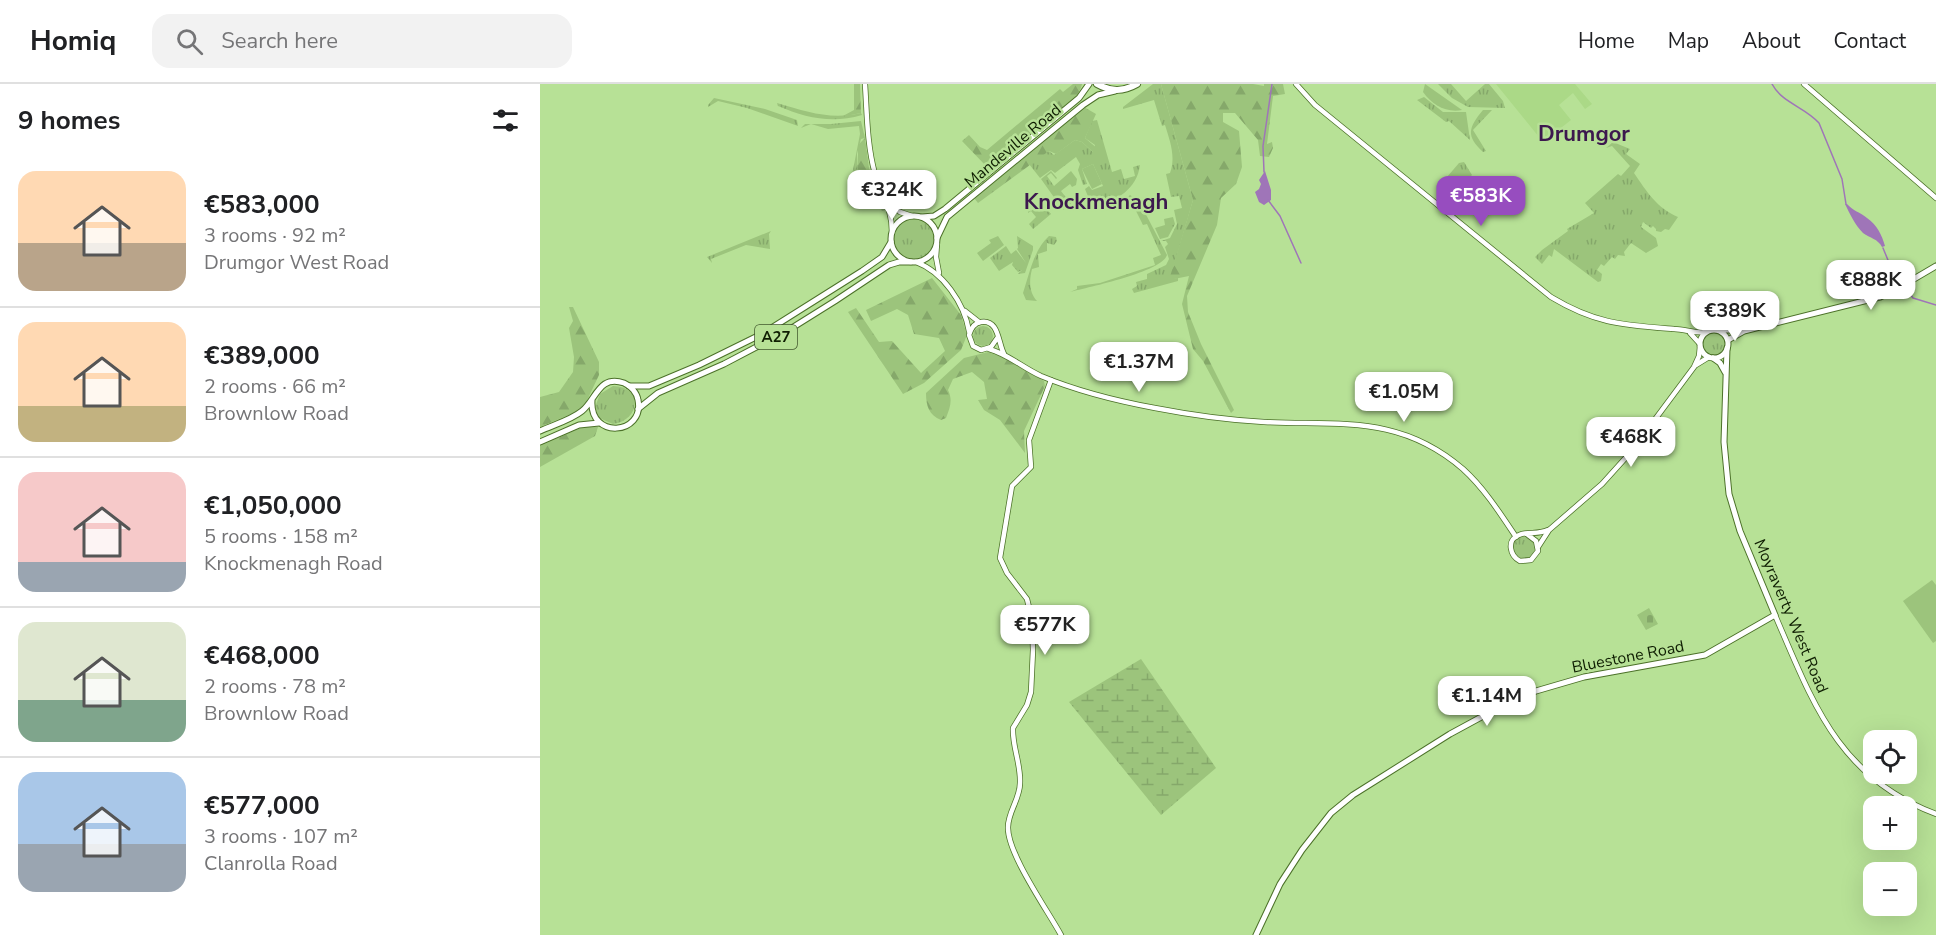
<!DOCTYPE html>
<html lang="en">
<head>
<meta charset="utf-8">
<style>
  :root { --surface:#fff; --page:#f2f2f2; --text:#202124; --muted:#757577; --line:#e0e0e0; --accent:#974dbf }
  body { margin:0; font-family:"Nunito Sans",sans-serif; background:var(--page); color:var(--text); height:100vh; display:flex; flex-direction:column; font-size:22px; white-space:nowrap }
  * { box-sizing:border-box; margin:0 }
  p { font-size:20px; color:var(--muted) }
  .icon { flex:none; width:33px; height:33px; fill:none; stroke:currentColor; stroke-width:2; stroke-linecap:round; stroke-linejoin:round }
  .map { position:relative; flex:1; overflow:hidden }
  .side { display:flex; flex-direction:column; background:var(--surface); width:540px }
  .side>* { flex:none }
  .tools { position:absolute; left:1323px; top:646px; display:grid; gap:12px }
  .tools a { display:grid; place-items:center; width:54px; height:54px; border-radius:12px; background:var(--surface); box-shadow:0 6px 24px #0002; font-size:30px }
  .price { position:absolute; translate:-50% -51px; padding:0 14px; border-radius:12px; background:#fff; color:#222; font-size:20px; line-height:39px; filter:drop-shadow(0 2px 3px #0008) }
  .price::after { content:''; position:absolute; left:50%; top:36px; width:18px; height:14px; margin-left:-9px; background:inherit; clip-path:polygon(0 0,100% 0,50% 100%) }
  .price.selected { background:var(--accent); color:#fff }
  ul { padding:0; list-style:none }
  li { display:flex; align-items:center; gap:18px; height:150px; padding:0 18px }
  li+li { border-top:2px solid var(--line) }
  li span { display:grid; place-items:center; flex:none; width:168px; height:120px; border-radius:18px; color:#555 }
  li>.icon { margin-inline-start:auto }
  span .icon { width:72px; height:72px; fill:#fffc; stroke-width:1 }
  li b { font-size:26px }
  h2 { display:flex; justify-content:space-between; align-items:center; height:72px; padding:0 18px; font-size:26px }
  header { display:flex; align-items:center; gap:36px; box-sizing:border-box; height:84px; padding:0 30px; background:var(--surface); border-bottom:2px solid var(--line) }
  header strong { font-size:28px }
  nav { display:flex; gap:33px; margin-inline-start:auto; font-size:21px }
  .search { width:420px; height:54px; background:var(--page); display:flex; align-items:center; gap:15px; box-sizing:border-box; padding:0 21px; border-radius:18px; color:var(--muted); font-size:22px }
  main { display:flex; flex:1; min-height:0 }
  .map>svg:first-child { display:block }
  .built { fill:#abd987 }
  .grass { fill:url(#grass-tufts) }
  .forest { fill:url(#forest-firs) }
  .wetland { fill:url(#wetland-marsh) }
  .cemetery { fill:url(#cemetery-stones) }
  .pitch { fill:#9cc47c }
  .water { fill:#9f75b8 }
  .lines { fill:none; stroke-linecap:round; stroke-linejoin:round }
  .stream { stroke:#9f75b8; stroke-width:1.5 }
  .minor-casing { stroke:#4c7129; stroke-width:6 }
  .major-casing { stroke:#4c7129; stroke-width:7 }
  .highway-casing { stroke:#4c7129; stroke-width:8 }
  .minor { stroke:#fff; stroke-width:4.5 }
  .major { stroke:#fff; stroke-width:5 }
  .highway { stroke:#fff; stroke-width:6 }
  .labels { text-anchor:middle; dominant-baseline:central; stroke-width:5; stroke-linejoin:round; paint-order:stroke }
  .shield { fill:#b7e196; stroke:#41582e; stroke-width:1.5 }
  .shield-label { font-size:15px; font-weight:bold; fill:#0f1e02 }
  .street-label { font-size:16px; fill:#0f1e02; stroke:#b7e196 }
  .district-label { font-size:22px; font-weight:bold; fill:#3c184e; stroke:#b7e196 }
</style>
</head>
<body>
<header>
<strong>Homiq</strong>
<div class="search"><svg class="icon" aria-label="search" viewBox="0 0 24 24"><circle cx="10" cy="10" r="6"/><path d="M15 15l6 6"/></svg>Search here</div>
<nav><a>Home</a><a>Map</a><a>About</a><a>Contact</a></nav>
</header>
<main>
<section class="side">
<h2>9 homes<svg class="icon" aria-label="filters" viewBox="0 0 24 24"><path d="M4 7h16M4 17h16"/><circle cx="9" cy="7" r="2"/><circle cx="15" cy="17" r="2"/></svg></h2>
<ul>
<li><span style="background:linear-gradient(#ffd9b3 60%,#b9a48a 0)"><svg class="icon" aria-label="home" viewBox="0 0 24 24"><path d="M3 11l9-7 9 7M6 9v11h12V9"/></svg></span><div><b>€583,000</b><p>3 rooms · 92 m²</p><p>Drumgor West Road</p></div></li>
<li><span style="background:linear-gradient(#ffd9b3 70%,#c2b280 0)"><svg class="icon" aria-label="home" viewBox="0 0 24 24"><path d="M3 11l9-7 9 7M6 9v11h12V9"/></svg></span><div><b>€389,000</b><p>2 rooms · 66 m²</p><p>Brownlow Road</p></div></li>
<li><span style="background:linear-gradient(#f6c9c9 75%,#9aa5b1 0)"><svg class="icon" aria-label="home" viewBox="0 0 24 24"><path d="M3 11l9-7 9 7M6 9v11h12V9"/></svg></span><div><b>€1,050,000</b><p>5 rooms · 158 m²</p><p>Knockmenagh Road</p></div></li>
<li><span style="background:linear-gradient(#dfe7d0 65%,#7fa58c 0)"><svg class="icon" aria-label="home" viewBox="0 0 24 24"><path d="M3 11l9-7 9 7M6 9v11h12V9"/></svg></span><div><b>€468,000</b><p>2 rooms · 78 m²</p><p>Brownlow Road</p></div></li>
<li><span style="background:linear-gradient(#a9c7e8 60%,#9aa5b1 0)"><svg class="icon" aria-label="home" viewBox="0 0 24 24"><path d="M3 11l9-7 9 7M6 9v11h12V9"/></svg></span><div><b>€577,000</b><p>3 rooms · 107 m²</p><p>Clanrolla Road</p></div></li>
</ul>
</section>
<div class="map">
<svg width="1396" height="851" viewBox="0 0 1396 851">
  <defs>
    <pattern id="grass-tufts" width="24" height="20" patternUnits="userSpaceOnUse" patternTransform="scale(1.5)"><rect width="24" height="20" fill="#9cc47c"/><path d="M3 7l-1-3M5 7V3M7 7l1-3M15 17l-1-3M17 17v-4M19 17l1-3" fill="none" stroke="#85a86a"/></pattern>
    <pattern id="forest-firs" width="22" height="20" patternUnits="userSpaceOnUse" patternTransform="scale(1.5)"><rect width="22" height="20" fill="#9cc47c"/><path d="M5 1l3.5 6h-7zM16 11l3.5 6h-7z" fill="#85a86a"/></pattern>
    <pattern id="wetland-marsh" width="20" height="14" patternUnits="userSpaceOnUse" patternTransform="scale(1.5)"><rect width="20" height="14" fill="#9cc47c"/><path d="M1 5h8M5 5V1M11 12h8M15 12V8" fill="none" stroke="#85a86a"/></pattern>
    <pattern id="cemetery-stones" width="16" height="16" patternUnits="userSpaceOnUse" patternTransform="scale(1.5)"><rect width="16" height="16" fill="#9cc47c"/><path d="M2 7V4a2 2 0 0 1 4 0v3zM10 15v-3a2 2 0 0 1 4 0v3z" fill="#85a86a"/></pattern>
  </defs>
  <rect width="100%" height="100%" fill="#b7e196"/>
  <!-- built -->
  <polygon class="built" points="956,0 1035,0 1052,20 1045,25 1033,9 1019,21 1031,36 1003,58"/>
  <!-- grass -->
  <g class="grass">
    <path d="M613,0H621L653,116L630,195L638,194V197L594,209L592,205L597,202L596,198L607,195V190L626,181L629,175L625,163L628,160L626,157H621L630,154L637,140L634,126L642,124L639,112L631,113L626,90L630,89C636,73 630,57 625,41L622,42L614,16L583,25V23Z"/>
    <path d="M885,0L922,26C906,29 892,21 883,8Z"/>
    <polygon points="898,0 911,0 926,17 945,0 949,0 963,17 965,24 928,23 912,14"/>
    <polygon points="884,13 903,28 926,28 930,56 909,37 906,38 877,16"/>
    <polygon points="174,14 225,25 257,36 258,42 207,24 178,17 168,23 168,21"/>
    <path d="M237,19C268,28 290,36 321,29L322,31C292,40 266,34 238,22Z"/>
    <path d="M943,26H952L933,46L946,67L943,68C926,52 928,44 943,26Z"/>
    <path d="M557,36L572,88L581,85L584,95L595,92L593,83L600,81C597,105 577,116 557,123L551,120L545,105L549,102L552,106L563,102L553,80L542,85L547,100L543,101L538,86L540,80L536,73L515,89L511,86L500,94L489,80L509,67L514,71L535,56L542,58L553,68L555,61L545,54L552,37Z"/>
    <polygon points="321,37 325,54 321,55 317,70 318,88 309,96 312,91 320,50 319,42 288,45 271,40 261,44 265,40 291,40"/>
    <path d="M1073,58L1090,65L1086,70L1100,80L1094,89C1107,108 1117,124 1138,133L1129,146L1125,145L1121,148L1116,147V145L1113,142L1111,144L1103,138L1101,143L1116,154L1118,162L1106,169L1091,159L1084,168L1085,172L1078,171L1075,175L1072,173L1064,182L1061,180L1057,186L1062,190L1061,197L1058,198L1014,165L1012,173L1009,171L1002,180L995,173L1002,166L1028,147L1027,145L1054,129L1045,119L1078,90L1081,92L1090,82L1072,62L1066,64Z"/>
    <path d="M924,78L932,91C925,98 910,108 907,93L919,79Z"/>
    <polygon points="511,87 517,94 516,95 511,89 507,92 514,102 531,87 537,95 536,101 532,103 530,100 521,107 531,120 523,126 501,95"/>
    <path d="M590,111L599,117L627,171C622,188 549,203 530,208L537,205V202L560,199L615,181L613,174L621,171L607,140L603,141L591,117L581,119Z"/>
    <polygon points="502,119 511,130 493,145 489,140 496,133 491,127 488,129 488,125 491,127"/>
    <polygon points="633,133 635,140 628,153 620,155 615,144 625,141 624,135"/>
    <circle cx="374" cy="155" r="20"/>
    <polygon points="231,147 229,150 230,165 206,161 171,175 172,179 167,173"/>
    <polygon points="458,152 464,161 443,177 437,169 451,159 449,156"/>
    <polygon points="477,152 493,162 493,166 485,189 478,190 482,186 478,188 472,181 473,178 459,187 450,174 466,162 471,170 476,166 486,179 477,165 478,164"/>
    <path d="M509,152L516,153L517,157L514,161L507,159V167L498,170L499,183L492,185C489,197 489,208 497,217L486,216L483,209C489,191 494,165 509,152Z"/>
    <circle cx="443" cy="252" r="10"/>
    <circle cx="1174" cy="260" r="11"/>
    <path d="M73,302C103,302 101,336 73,340L59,334L55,323L60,310Z"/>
    <circle cx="984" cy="464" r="11"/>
  </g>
  <!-- forest -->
  <g class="forest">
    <polygon points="314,0 320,0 321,29 301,33 314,26"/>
    <path d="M533,0H542C540,13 519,29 508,36C499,41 494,41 489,51L432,99L428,96L445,81L422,57L429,51L440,63L447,66L520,5L523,8Z"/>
    <polygon points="621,0 713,0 724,2 724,0 743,0 745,10 733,12 727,60 732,58 733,64 729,73 720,72 718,56 695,29 683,29 683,38 699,47 702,83 696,100 681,114 677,141 647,212 648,228 661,260 694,326 691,329 663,277 653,265 642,220 649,192 629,196 653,116"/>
    <polygon points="544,23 556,30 545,54 558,65 557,68 553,68 542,58 535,56 516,70 509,67 438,119 434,114"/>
    <polygon points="325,54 329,84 346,126 342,127 325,91 318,88 318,61"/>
    <polygon points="392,194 421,231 427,251 421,266 384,299 363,310 308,228 316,224 339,258 352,257 381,289 405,267 399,254 374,250 368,231 357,225 331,237 326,226"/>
    <polygon points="29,223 33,223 59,278 59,291 43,325 0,343 0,313 19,308 33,288 34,273 29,244 33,237"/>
    <path d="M448,268L462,273L504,297L505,302L484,347L485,369L460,336L444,326L438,316L447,315L444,298L432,288L413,295L408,306C413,316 410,324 406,334L401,336C389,331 386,322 386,309L424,274Z"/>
    <polygon points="43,343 58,343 55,352 0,383 0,362"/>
  </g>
  <!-- wetland -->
  <polygon class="wetland" points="601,575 676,684 621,731 529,618"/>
  <!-- cemetery -->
  <polygon class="cemetery" points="1109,524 1118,540 1106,546 1097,531"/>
  <!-- pitch -->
  <g class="pitch">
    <polygon points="553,80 562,100 552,105 542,85"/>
    <polygon points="1392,496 1396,501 1396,557 1393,559 1363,517"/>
  </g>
  <!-- water -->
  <g class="water">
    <polygon points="725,87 731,106 731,116 724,121 719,118 715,108 719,105 721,100 719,96"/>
    <path d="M1305,120H1307C1313,127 1320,128 1327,134C1337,141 1342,151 1345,162L1342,163C1338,155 1330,154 1323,149C1315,141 1310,130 1305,120Z"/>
  </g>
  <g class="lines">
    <!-- stream -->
    <g class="stream">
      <path d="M1232,0C1242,19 1265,23 1279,39L1302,95L1306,120"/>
      <polyline points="724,88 723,62 732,0"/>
      <polyline points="728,116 740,132 761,179"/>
      <polyline points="1343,164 1350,181 1363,198"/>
      <polyline points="1365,203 1373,214 1396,221"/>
    </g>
    <defs>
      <g id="minor">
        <path d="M325,0C327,30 327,61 335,90C342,112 352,123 352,149"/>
        <path d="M756,0L775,21L1011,213C1056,240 1083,241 1134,245C1145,245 1155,250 1166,248"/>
        <polyline points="1264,0 1396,114"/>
        <polyline points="348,118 360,128 372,132"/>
        <polyline points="397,160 396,173 399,189"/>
        <path d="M376,178C403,188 424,219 429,247"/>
        <polyline points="425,227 439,238"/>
        <polyline points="1150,249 1160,260"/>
        <path d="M458,253L451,263L441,266L433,262L429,251C431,244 434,239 441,238C459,235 458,259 464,270"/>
        <path d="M449,265C468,270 483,284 501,292C537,307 577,317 615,324C651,331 687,336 724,338C800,342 859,330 923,385C944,404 960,429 976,453"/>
        <polyline points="1156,281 1169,273"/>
        <path d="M511,296L489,356L491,383L472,402L460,474L467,489L487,515L492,536L493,566L491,608L487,621L473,644C472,662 481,680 480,699C480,715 468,728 468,743C467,769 508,827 521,851"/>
        <path d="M988,451L996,457L998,467L991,476L980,477C970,472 966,456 979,451C988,447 998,451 1008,446"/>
        <polyline points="998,463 1009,446 1062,400 1090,369 1154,283 1159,272 1160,262"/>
        <path d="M1235,531C1273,619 1298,693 1396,730"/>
      </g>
      <g id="major">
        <circle cx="374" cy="155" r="23"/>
        <polyline points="382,133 394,132 405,125 539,14 549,0"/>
        <polyline points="397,154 407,133 543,21 558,11 575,7"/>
        <circle cx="1174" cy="260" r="14"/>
        <polyline points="1179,246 1203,246"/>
        <polyline points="1188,256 1204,247 1340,213 1362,202 1396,182"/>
        <polyline points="1173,274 1180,279 1185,288"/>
        <polyline points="89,302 109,302 159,281 222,250 322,187 342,173 351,158"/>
        <polyline points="98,325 118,309 184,280 247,247 295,217 349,181 359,178 371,178"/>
        <path d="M0,347C13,341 31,336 42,327C56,316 59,290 84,299C91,302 97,309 98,316C105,351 49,356 52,316"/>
        <polyline points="0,358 39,341 59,339"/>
        <polyline points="716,851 740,800 762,766 791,729 813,711 910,650 969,618 996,607 1044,593 1165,571 1235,531 1200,447 1189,410 1184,358 1187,264"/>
      </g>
      <path id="highway" d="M557,0C571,8 583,8 597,0"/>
    </defs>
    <!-- minor casing -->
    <use href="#minor" class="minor-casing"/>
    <!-- major casing -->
    <use href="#major" class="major-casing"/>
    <!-- highway casing -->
    <use href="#highway" class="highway-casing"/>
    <!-- minor -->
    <use href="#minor" class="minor"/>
    <!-- major -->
    <use href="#major" class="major"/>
    <!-- highway -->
    <use href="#highway" class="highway"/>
  </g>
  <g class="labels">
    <!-- shield labels -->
    <rect class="shield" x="215" y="241" width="42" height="24" rx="4.5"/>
    <g class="shield-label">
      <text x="236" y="253">A27</text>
    </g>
    <!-- street labels -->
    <g class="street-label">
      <text transform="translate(473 62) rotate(-40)">Mandeville Road</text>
      <text transform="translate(1251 532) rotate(67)">Moyraverty West Road</text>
      <text transform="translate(1088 573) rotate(-11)">Bluestone Road</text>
    </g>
    <!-- district labels -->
    <g class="district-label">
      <text x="1044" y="50">Drumgor</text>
      <text x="556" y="118">Knockmenagh</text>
    </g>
  </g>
</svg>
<div class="tools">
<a><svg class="icon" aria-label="locate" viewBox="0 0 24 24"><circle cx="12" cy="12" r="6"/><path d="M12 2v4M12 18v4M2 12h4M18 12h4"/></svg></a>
<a>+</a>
<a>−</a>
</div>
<b class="price" style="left:352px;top:137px">€324K</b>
<b class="price selected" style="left:941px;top:143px">€583K</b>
<b class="price" style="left:1331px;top:227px">€888K</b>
<b class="price" style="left:1195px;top:258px">€389K</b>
<b class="price" style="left:599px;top:309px">€1.37M</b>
<b class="price" style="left:864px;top:339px">€1.05M</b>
<b class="price" style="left:1091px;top:384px">€468K</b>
<b class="price" style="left:505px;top:572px">€577K</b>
<b class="price" style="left:947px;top:643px">€1.14M</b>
</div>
</main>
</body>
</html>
